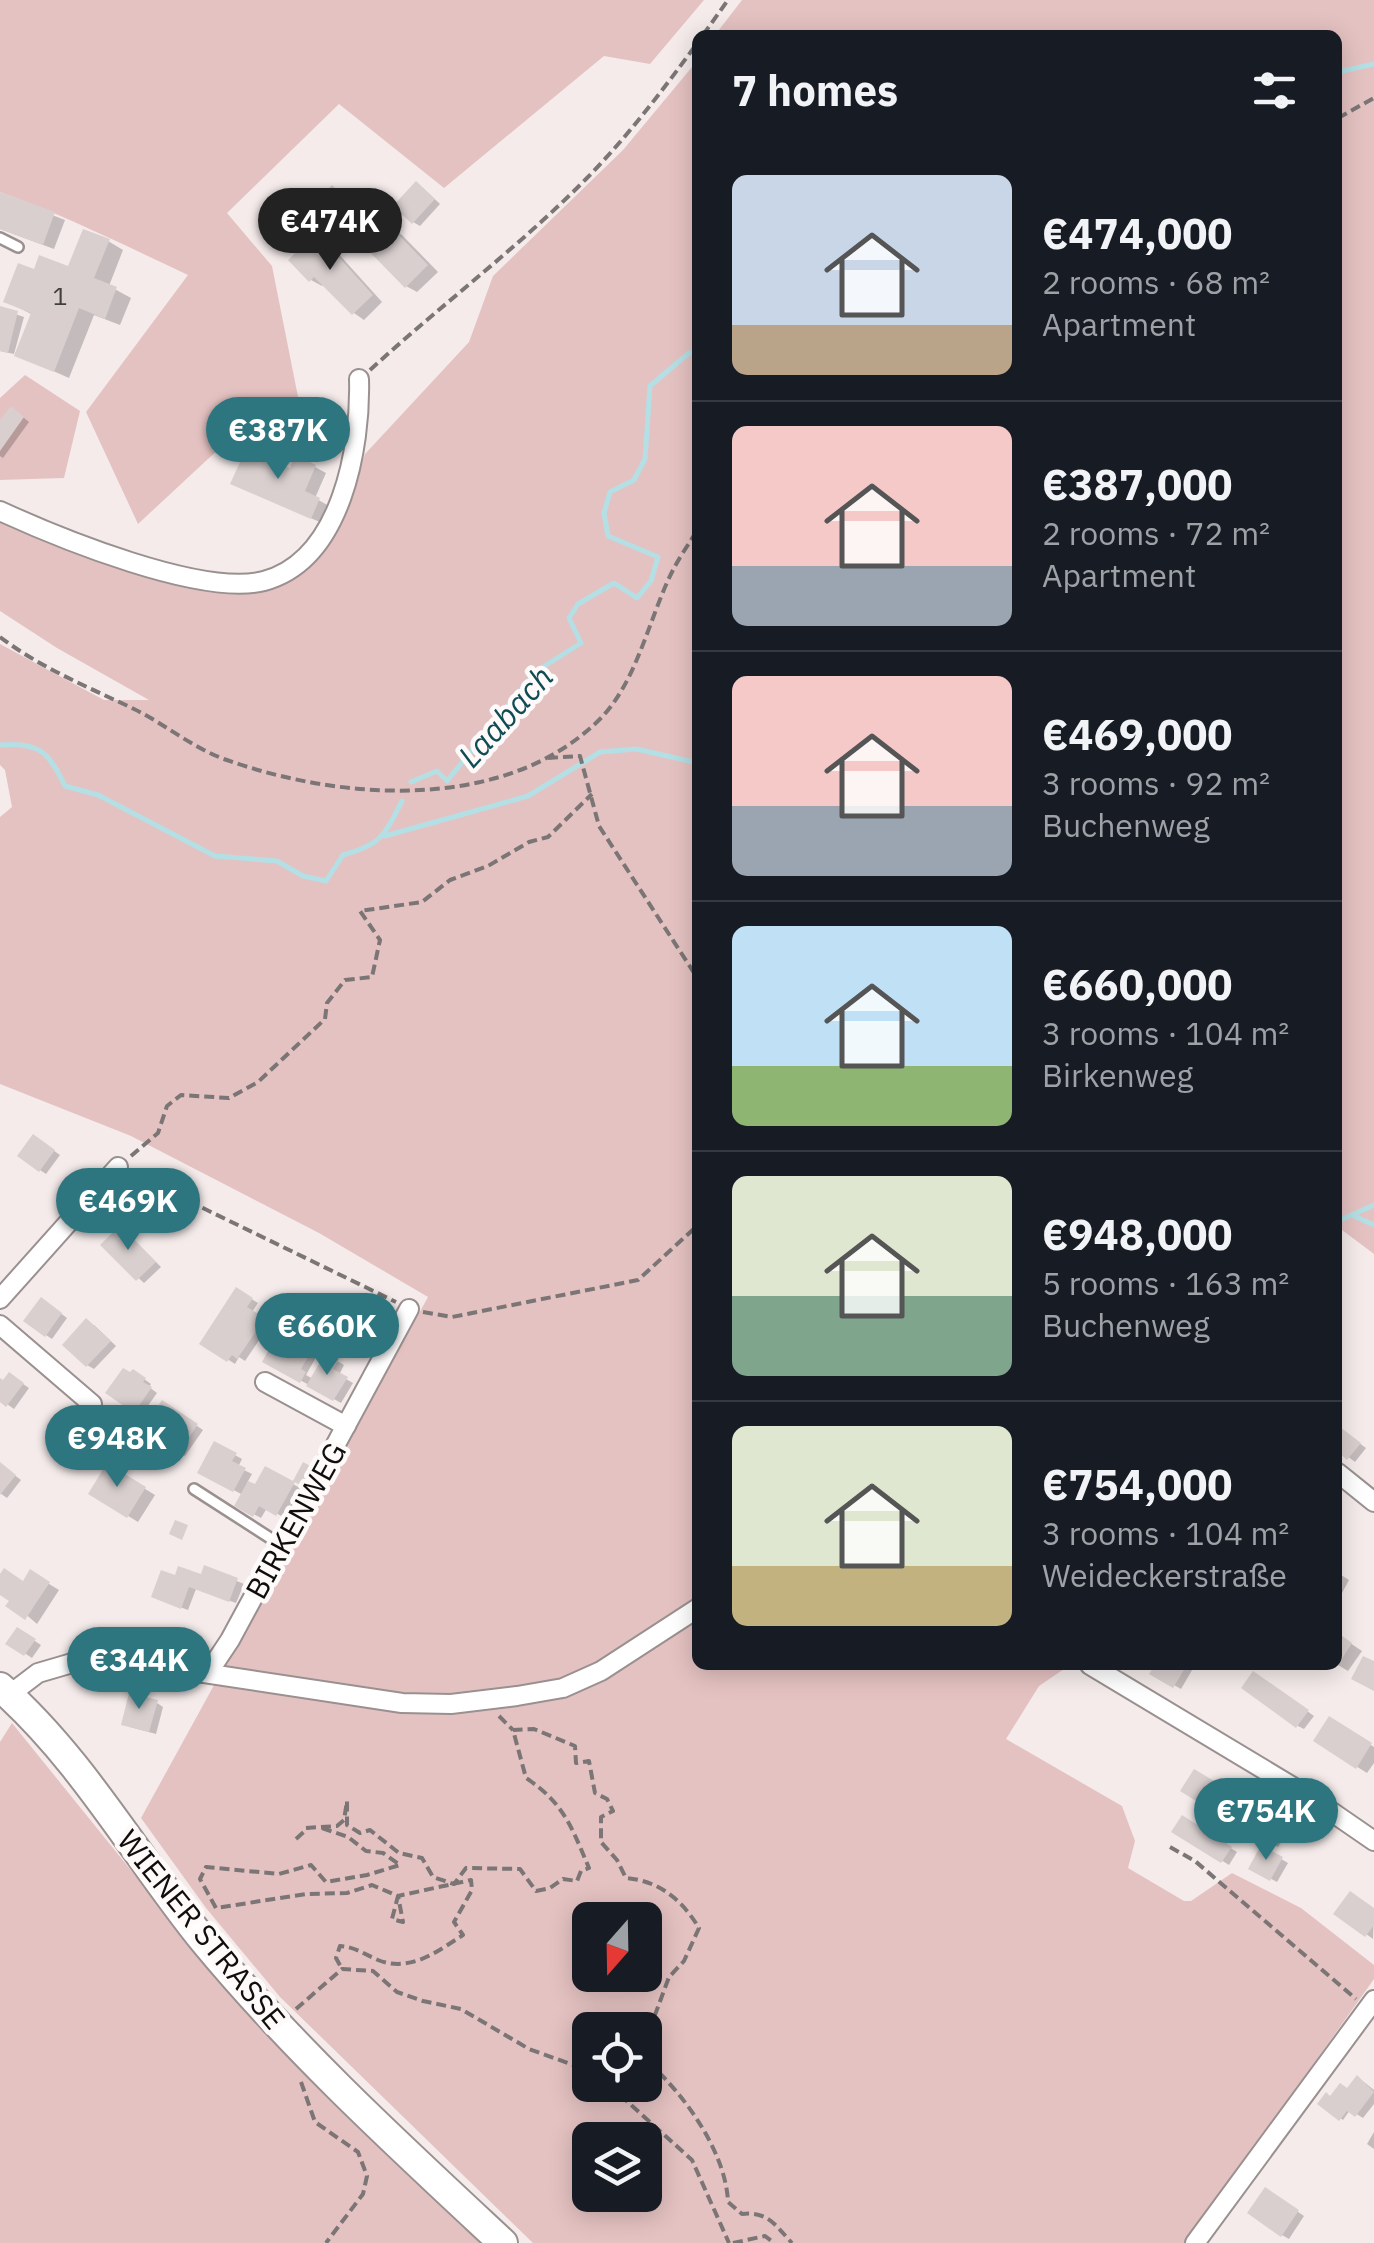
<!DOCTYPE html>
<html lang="en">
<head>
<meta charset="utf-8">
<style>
  :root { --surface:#171b24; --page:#242831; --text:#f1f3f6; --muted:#9ea1a6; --line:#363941; --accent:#2e767f }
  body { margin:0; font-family:"IBM Plex Sans",sans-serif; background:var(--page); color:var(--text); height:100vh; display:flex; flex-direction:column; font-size:38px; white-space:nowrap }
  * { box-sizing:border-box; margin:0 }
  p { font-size:32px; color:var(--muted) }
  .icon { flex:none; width:55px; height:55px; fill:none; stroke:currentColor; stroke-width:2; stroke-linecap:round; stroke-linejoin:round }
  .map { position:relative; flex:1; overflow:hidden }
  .panel { position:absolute; left:692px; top:30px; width:650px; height:1640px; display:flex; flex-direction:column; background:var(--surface); border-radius:15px; box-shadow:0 5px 25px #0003 }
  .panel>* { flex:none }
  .needle { width:65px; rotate:200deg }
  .controls { position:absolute; left:572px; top:1902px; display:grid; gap:20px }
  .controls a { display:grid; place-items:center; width:90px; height:90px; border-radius:15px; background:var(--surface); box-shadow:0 5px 25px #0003; font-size:50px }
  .price { position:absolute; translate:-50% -85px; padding:0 22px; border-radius:35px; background:var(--accent); color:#fff; font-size:32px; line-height:65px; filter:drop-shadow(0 2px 5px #0008) }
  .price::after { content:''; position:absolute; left:50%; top:60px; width:30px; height:22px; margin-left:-15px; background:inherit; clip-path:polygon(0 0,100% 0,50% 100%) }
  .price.on { background:#222; color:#fff }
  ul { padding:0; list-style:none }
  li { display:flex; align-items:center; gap:30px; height:250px; padding:0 40px }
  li+li { border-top:2px solid var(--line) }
  li span { display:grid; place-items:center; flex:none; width:280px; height:200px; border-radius:15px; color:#555 }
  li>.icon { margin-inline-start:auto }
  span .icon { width:120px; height:120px; fill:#fffc; stroke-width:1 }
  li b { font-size:42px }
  h2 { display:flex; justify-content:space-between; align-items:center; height:120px; padding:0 40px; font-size:42px }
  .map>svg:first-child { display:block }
  .green { fill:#e5c2c2; fill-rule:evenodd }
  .shadow { fill:#0003 }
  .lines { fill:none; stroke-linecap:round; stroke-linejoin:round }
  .stream { stroke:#b4dfe4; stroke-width:5 }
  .building { fill:#d9cfcf }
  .service-casing { stroke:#9a9090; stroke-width:14 }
  .minor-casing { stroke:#9a9090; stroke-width:22 }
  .primary-casing { stroke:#9a9090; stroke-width:32 }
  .path { stroke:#7b7575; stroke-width:4; stroke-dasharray:10 5; stroke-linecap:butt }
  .service { stroke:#fff; stroke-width:9 }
  .minor { stroke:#fff; stroke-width:18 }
  .primary { stroke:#fff; stroke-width:28 }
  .labels { text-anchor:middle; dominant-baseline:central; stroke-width:9; stroke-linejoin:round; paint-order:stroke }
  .number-label { font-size:25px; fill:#423e3e }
  .street-label { font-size:30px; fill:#100d0d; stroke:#fefafa }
  .water-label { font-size:32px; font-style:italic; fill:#0f4c53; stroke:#fefafa }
</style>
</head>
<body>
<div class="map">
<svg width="1374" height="2243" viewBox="0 0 1374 2243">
  <rect width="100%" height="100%" fill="#f5ebeb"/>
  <!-- green -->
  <g class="green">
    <path d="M0,0H704L650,64L604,56L444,188L339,104L227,213L272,266L306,437L236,433L138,524L86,412L188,275C126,246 64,215 0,192Z"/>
    <polygon points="742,0 1374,0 1374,1254 1338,1227 1338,35 715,35"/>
    <path d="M697,61L698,1665H1070L1039,1686L1006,1739L1122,1806L1135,1841L1128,1868L1184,1901H1191L1232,1873L1301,1908L1374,1965V1979L1186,2243H533L280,1997L206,1908L141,1818C237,1644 331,1470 428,1297L319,1233L131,1136L0,1084V817L12,807L5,770L0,765V644L104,700H149L57,648L0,611V516L72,549L152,577L194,588L224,590L247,591L278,586L304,567L350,495L365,454L469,342L493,276L623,150ZM590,1920H645V1975H590ZM590,2030H645V2085H590ZM590,2140H645V2195H590Z"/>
    <polygon points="25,375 80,411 64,478 0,480 0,398"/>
    <polygon points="12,1723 222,1983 480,2243 0,2243 0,1742"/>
  </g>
  <!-- shadow -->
  <g class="shadow">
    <polygon points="333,188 343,195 384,235 391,229 402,235 438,272 417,292 406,286"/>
    <polygon points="423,188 440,204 420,226 413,222"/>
    <polygon points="0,195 65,220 54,249 0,229"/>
    <polygon points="316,235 327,241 382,302 364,320 354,313 324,284 322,286 311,280"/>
    <polygon points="108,241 123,250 109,286 131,298 120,325 94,315 69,378 15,354 33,315 6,301 36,272 70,270"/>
    <polygon points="0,309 24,317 14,354 0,351"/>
    <polygon points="18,413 29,422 3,458 0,456 0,424"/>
    <polygon points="315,467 326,473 315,498 329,506 322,523 244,489 291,471"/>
    <polygon points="40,1141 60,1155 46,1174 40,1170"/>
    <polygon points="126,1232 161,1267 144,1283 103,1245"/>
    <polygon points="237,1290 258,1303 252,1312 270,1324 245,1361 239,1357 235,1364 202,1343"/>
    <polygon points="48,1304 67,1318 52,1339 46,1335"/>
    <polygon points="384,1314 397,1321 395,1326 382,1318"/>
    <polygon points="284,1321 324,1343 306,1375 313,1379 327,1355 344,1365 339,1375 353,1383 341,1403 266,1361"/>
    <polygon points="94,1325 116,1346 94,1369 87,1365"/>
    <polygon points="10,1375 29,1388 14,1409 0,1399 0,1380 4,1383"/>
    <polygon points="140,1376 151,1384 149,1387 157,1393 142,1414 109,1392"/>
    <polygon points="163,1403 203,1430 185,1456 145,1430"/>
    <polygon points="1341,1430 1366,1448 1355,1462 1338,1449 1338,1435"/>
    <polygon points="215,1444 242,1459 238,1467 252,1474 247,1483 256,1488 266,1469 300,1488 283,1517 267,1508 261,1518 237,1505 243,1495 200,1472"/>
    <polygon points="0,1464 21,1480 7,1498 0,1493"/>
    <polygon points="108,1466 155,1495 138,1522 91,1493"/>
    <polygon points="205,1568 244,1584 236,1603 196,1589 188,1610 161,1600 176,1578 202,1577"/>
    <polygon points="31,1573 59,1590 37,1624 0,1592 0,1579 24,1583"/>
    <polygon points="1338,1573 1349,1580 1342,1593 1338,1590"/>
    <polygon points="18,1630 41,1645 32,1658 9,1643"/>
    <polygon points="1338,1635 1362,1651 1348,1671 1338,1665"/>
    <polygon points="1157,1665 1195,1665 1181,1689 1153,1673"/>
    <polygon points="1261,1678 1314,1716 1304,1729 1298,1726"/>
    <polygon points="157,1703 163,1707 156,1734 130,1727"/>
    <polygon points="1330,1720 1374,1747 1374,1763 1367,1773 1316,1741"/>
    <polygon points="1194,1772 1239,1798 1228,1817 1183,1791"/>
    <polygon points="1245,1800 1290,1828 1278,1847 1233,1819"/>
    <polygon points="1183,1819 1237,1852 1229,1865 1175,1831"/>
    <polygon points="1262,1848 1288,1863 1277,1882 1251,1868"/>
    <polygon points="1374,1910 1373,1939 1337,1913"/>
    <polygon points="1364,2082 1374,2090 1374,2104 1363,2118 1350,2110 1343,2120 1321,2103"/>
    <polygon points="1374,2132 1374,2149 1367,2144"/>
    <polygon points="1266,2190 1304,2216 1289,2239 1282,2235"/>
  </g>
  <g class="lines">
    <!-- stream -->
    <g class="stream">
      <polyline points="1338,72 1374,64"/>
      <path d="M0,745C39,742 49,752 65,786L98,795L215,856L277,861L303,876L326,881L343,855C382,844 384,836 402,801"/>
      <polyline points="411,782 437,771 447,781 535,672 581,643 569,618 578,604 614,583 637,598 651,581 658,557 608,536 604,513 610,492 634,480 645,459 650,386 689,353 698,352"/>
      <polyline points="385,836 528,796 600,752 636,749 698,763"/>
      <polyline points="1354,1216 1374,1225"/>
      <polyline points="1338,1221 1374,1205"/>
    </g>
  </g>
  <!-- building -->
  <g class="building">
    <polygon points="416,181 435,199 412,224 393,206"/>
    <polygon points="332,185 382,234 390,226 428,265 405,288 318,199"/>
    <polygon points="0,192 55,212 43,245 0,229"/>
    <polygon points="83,229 110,239 94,278 117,287 105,319 79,308 54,372 14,356 31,313 3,302 18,263 34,269 39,255 68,266"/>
    <polygon points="316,232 373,295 352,315 314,277 309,282 288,260"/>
    <polygon points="0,306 18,311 8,353 0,351"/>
    <polygon points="11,406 24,417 0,451 0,420"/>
    <polygon points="246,449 290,468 295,455 316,465 305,491 320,498 311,519 230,484"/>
    <polygon points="33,1134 55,1150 39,1172 17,1156"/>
    <polygon points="120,1225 156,1262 136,1281 100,1245"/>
    <polygon points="236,1287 253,1298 247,1307 265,1318 237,1359 232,1355 227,1362 199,1344"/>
    <polygon points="41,1297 62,1313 45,1337 23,1321"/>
    <polygon points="283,1317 319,1338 301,1369 306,1372 300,1383 262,1362 268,1351 265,1349"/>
    <polygon points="86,1318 111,1341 86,1367 62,1345"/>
    <polygon points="326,1352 339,1359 333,1369 348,1377 333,1401 306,1386"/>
    <polygon points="123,1368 130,1372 133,1369 146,1378 143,1382 152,1387 134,1413 105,1393"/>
    <polygon points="9,1372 24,1383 6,1407 0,1402 0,1378 3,1380"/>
    <polygon points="162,1400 198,1424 178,1454 142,1430"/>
    <polygon points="1340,1427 1361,1443 1347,1460 1338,1452"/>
    <polygon points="61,1430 73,1440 61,1457 48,1447"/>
    <polygon points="214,1441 237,1453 232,1461 246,1468 233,1492 197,1473"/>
    <polygon points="0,1462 16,1475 0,1495"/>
    <polygon points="303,1462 314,1468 303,1487 295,1482 276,1516 259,1506 253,1517 234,1506 248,1481 255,1484 265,1466 293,1481"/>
    <polygon points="107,1463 146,1487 127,1518 88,1494"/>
    <polygon points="175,1520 188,1525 182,1540 169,1534"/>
    <polygon points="204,1565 238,1578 229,1602 189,1587 181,1609 151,1597 161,1570 175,1575 178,1566 201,1574"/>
    <polygon points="4,1568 23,1581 30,1569 50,1582 25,1620 5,1606 9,1601 0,1595 0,1574"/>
    <polygon points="17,1627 36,1639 24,1656 5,1644"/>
    <polygon points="1338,1633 1352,1643 1338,1665"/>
    <polygon points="1363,1656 1374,1661 1374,1691 1351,1679"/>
    <polygon points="1155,1665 1187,1665 1173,1688 1149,1674"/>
    <polygon points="1253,1671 1309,1710 1296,1728 1241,1688"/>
    <polygon points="129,1693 158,1700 149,1732 121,1725"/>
    <polygon points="1329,1716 1372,1743 1356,1769 1313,1741"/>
    <polygon points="1194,1769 1234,1793 1220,1816 1180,1791"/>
    <polygon points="1244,1797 1285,1822 1270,1846 1230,1820"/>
    <polygon points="1182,1815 1232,1847 1221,1863 1171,1832"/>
    <polygon points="1261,1845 1283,1857 1270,1881 1248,1869"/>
    <polygon points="1350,1891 1374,1908 1374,1925 1365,1937 1333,1914"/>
    <polygon points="1357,2075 1374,2092 1355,2117 1347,2111 1339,2121 1317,2104 1326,2092 1330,2096 1340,2083 1347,2088"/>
    <polygon points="1265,2187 1299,2210 1281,2237 1247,2213"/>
  </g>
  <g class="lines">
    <defs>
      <g id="service">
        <polyline points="0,238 18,247"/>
        <polyline points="194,1489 281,1545"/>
      </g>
      <g id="minor">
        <path d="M0,511C59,538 202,597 264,581C342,560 361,446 359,379"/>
        <polyline points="0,1299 118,1167"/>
        <polyline points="0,1325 92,1404"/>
        <polyline points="265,1382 346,1426"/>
        <polyline points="1338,1473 1374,1502"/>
        <polyline points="1090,1665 1313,1799 1374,1841"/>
        <polyline points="203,1673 216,1661 230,1640 409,1309"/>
        <polyline points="9,1695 38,1673 79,1661 151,1665 402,1703 451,1704 517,1696 563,1688 601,1671 698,1608"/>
        <polyline points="1195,2243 1374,2000"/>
      </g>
      <path id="primary" d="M0,1687C82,1759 136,1857 204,1941C294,2050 400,2147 503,2243"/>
    </defs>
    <!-- service casing -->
    <use href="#service" class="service-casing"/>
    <!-- minor casing -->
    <use href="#minor" class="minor-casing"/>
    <!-- primary casing -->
    <use href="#primary" class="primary-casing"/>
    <!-- path -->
    <g class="path">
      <polyline points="703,35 728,0"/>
      <polyline points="1338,118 1374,98"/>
      <path d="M370,370C441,305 519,247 587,178C628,136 663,90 698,42"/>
      <path d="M0,637C41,668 88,687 134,709C165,724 194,749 227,760C342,801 507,813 601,718C638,680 650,614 674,568C681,555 690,542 698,529"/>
      <polyline points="548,758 580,756 599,826 698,979"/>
      <polyline points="131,1156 158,1133 167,1106 181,1095 229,1098 258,1082 325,1019 327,1003 345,980 372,977 380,940 360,911 422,902 450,880 488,866 529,842 548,837 592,794"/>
      <polyline points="135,1175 396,1302"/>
      <polyline points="423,1312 452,1317 638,1280 698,1225"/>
      <polyline points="499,1716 513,1730"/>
      <path d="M306,1828L337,1826L344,1820L347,1801V1825L360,1833L370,1830L399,1853L422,1858L433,1877L454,1884L466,1868L520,1869L536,1891L550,1888L563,1879L577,1881L581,1871L589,1868C572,1828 564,1803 526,1778L513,1730L534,1729L575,1746L576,1763L589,1761L595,1793L607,1799L613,1811L601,1817V1842L617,1860L626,1878C660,1881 682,1900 699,1928L684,1961L669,1977L652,2023L659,2034L649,2063C685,2095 726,2153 728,2202L742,2214C768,2211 775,2225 792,2243"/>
      <path d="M322,1828L348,1837L366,1851L383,1853L400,1865L367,1875L326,1882L311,1865L279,1874L206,1867L200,1879L216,1908L306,1894L347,1893L372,1885L398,1896L392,1919L403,1922L398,1896L471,1880L472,1890L454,1922L463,1935C438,1951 410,1973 378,1960C364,1954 355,1947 340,1946L336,1958L342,1969"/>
      <polyline points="296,1839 308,1828"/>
      <polyline points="1170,1847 1195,1861 1356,1999"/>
      <polyline points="296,2009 342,1969 373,1971 397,1992 423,2001 461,2009 529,2049 590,2071"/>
      <polyline points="301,2082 315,2122 358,2152 367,2176 363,2194 326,2243"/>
      <polyline points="609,2085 692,2160 729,2243"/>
      <polyline points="733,2243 765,2236 774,2243"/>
    </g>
    <!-- service -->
    <use href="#service" class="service"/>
    <!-- minor -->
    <use href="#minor" class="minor"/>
    <!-- primary -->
    <use href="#primary" class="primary"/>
  </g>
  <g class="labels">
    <!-- number labels -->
    <g class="number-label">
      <text x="60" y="295">1</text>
    </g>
    <!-- street labels -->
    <g class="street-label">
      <text transform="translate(295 1520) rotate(-61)">BIRKENWEG</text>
      <text transform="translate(202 1929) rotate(51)">WIENER STRASSE</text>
    </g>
    <!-- water labels -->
    <g class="water-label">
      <text transform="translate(505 716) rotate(-48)">Laabach</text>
    </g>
  </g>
</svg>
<div class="controls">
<a><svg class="needle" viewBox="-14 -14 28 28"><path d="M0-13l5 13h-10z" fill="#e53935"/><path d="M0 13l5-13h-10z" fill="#9ea1a6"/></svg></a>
<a><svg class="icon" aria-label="locate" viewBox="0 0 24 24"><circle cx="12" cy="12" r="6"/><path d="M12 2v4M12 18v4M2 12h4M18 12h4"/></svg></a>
<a><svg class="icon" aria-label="layers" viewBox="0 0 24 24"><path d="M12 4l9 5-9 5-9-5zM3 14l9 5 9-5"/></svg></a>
</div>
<b class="price on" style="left:330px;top:273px">€474K</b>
<b class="price" style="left:278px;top:482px">€387K</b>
<b class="price" style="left:128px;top:1253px">€469K</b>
<b class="price" style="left:327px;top:1378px">€660K</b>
<b class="price" style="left:117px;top:1490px">€948K</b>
<b class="price" style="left:139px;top:1712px">€344K</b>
<b class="price" style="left:1266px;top:1863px">€754K</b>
<section class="panel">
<h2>7 homes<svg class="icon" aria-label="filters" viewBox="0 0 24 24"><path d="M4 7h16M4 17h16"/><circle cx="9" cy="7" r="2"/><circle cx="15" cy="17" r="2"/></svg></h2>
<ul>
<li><span style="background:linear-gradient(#c9d6e8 75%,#b9a48a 0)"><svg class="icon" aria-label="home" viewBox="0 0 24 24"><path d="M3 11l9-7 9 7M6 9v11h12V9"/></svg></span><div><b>€474,000</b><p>2 rooms · 68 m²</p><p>Apartment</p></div></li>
<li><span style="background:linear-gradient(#f6c9c9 70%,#9aa5b1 0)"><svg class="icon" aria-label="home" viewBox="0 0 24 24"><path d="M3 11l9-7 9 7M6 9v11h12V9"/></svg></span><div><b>€387,000</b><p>2 rooms · 72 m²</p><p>Apartment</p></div></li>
<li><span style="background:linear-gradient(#f6c9c9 65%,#9aa5b1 0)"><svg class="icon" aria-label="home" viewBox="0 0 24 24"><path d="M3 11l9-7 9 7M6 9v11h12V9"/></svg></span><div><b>€469,000</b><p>3 rooms · 92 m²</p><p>Buchenweg</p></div></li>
<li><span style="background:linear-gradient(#bfe0f5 70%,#8fb573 0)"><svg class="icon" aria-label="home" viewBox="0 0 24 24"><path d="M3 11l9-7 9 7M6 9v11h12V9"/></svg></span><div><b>€660,000</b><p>3 rooms · 104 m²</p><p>Birkenweg</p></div></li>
<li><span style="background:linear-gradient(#dfe7d0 60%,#7fa58c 0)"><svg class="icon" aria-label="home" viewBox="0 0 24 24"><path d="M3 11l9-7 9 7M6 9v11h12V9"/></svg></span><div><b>€948,000</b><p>5 rooms · 163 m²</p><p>Buchenweg</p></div></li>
<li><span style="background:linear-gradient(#dfe7d0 70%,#c2b280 0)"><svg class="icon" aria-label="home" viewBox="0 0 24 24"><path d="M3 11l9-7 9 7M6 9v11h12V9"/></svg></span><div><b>€754,000</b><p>3 rooms · 104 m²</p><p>Weideckerstraße</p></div></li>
</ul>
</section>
</div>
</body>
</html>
